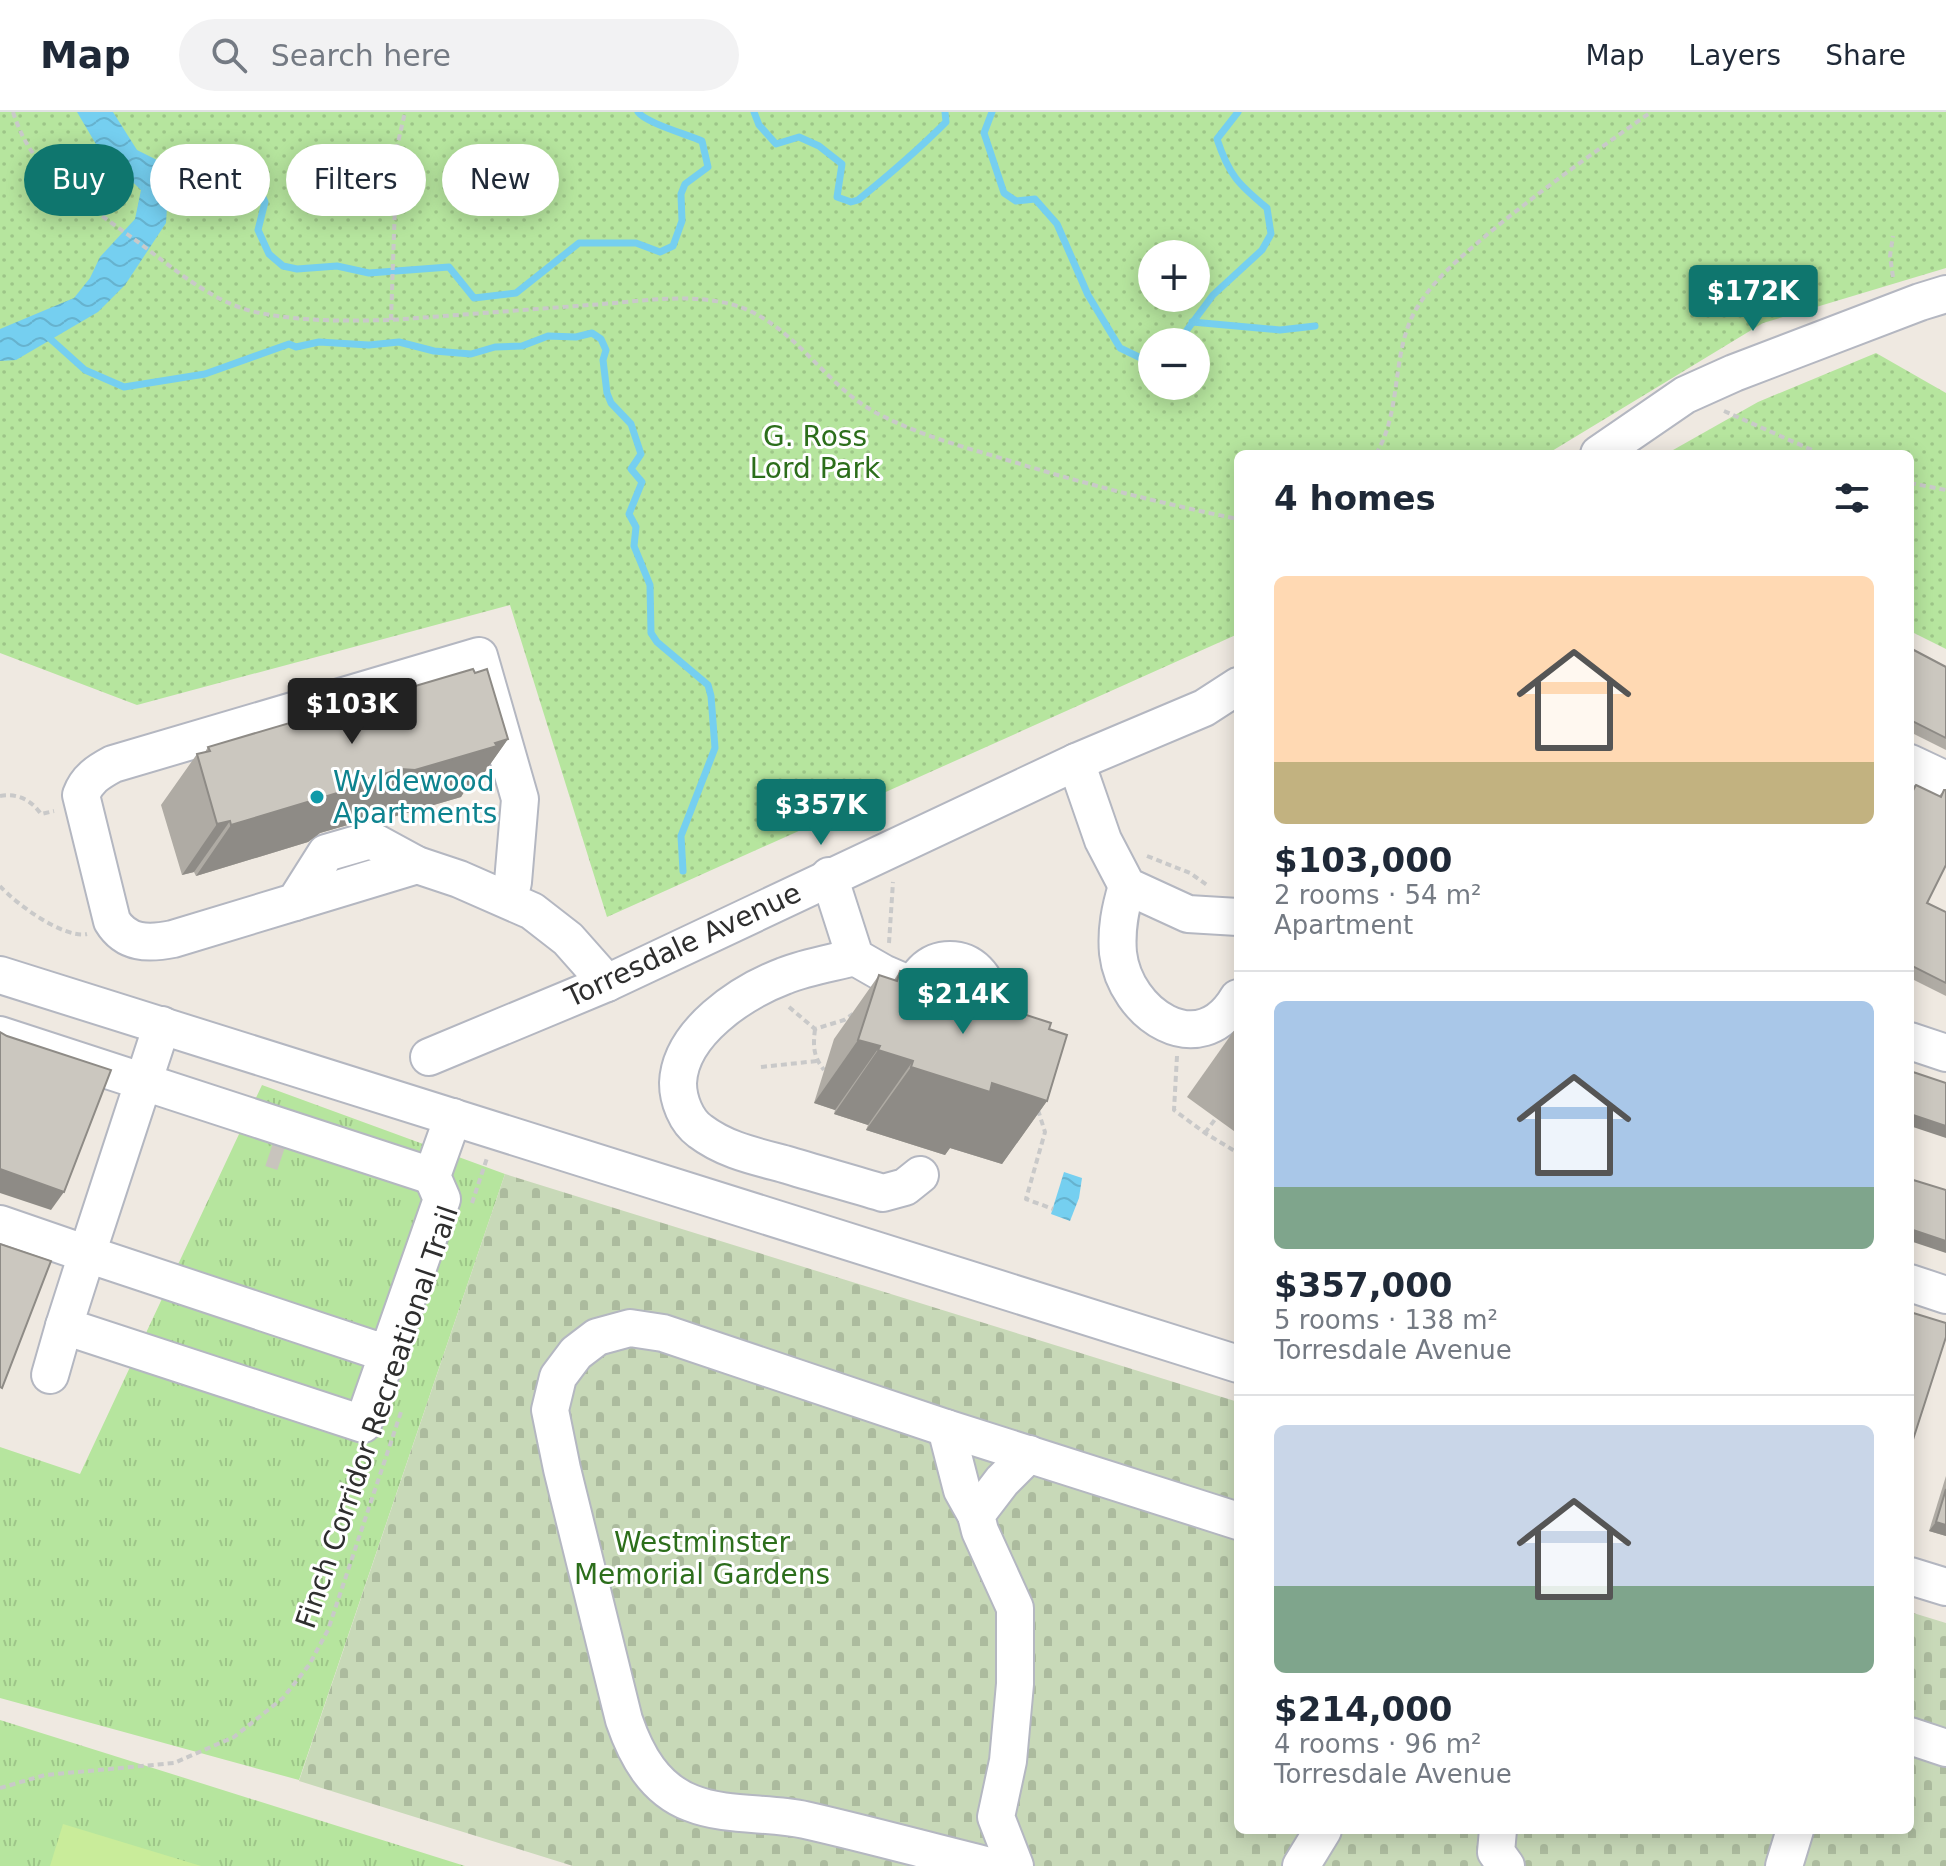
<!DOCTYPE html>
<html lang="en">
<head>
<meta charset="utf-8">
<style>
  :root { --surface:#fff; --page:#f2f2f3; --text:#1f2937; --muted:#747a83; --line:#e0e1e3; --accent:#0f766e }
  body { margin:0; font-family:"DejaVu Sans",sans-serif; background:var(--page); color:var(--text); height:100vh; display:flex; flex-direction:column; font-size:30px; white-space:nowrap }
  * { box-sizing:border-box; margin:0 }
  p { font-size:26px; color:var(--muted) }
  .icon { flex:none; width:44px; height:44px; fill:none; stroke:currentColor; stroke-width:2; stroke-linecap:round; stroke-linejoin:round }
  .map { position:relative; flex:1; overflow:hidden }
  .panel { position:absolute; left:1234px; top:338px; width:680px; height:1384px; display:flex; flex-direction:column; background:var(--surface); border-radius:12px; box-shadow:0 4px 20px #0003 }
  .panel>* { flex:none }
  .banner { position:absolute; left:24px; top:32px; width:760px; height:72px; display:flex; gap:16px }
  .tools { position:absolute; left:1138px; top:128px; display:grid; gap:16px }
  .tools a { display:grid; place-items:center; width:72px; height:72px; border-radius:50%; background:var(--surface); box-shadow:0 4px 20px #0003; font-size:40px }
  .price { position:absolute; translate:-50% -68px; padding:0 18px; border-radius:8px; background:var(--accent); color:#fff; font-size:26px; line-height:52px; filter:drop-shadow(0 2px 4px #0008) }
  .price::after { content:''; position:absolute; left:50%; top:48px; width:24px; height:18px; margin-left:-12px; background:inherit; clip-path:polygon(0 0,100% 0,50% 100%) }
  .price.current { background:#222; color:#fff }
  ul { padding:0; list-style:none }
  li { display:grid; align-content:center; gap:16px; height:424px; padding:0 40px }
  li+li { border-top:2px solid var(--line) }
  li span { display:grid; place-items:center; height:248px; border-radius:12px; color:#555 }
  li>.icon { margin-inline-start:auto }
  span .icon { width:144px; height:144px; fill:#fffc; stroke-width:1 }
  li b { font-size:34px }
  h2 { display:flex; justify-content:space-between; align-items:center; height:96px; padding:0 40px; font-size:34px }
  .pill { padding:0 28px; border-radius:36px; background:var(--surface); box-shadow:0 4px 20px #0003; font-size:28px; line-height:72px }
  .pill.current { background:var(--accent); color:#fff }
  header { display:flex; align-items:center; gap:48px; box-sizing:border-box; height:112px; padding:0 40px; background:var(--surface); border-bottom:2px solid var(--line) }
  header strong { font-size:38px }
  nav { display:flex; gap:44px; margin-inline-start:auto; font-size:28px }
  .search { width:560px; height:72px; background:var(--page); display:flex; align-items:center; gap:20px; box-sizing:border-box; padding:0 28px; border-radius:44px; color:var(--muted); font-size:30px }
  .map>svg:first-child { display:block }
  .grass { fill:url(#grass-tufts) }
  .cemetery { fill:url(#cemetery-stones) }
  .park { fill:url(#park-dots); fill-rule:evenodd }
  .pitch { fill:#c9ec9a }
  .water { fill:url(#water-waves) }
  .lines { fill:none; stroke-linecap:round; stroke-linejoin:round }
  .stream { stroke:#75cff0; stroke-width:7 }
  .minor-tunnel { stroke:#c8c4bd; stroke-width:36; stroke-dasharray:36 18; stroke-linecap:butt }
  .minor-casing { stroke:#b4b7c1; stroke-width:40 }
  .path { stroke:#c9c9c9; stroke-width:4; stroke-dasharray:6 4; stroke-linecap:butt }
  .minor { stroke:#fff; stroke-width:36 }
  .wall { fill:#afaba4 }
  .shaded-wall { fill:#8e8b86 }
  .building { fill:#cbc7bf; stroke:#8e8b86; stroke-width:2 }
  .culture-dot { fill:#0f9aa8; stroke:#fff; stroke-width:3 }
  .labels { text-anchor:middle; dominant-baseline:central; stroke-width:6; stroke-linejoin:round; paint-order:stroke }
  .park-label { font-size:28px; fill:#2c6e1b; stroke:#fff }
  .culture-label { font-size:28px; fill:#0d838f; stroke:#fff; text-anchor:start }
  .street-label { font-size:28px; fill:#2e2e2e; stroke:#fff }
</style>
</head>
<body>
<header>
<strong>Map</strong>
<div class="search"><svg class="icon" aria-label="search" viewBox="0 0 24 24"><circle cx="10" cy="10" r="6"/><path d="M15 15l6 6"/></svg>Search here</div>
<nav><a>Map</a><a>Layers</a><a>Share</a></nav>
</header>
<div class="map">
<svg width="1946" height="1754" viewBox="0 0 1946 1754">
  <defs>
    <pattern id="grass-tufts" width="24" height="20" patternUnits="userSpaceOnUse" patternTransform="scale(2)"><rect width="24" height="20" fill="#b6e59e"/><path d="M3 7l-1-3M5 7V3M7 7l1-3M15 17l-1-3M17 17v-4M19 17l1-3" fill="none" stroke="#9dc588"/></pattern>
    <pattern id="cemetery-stones" width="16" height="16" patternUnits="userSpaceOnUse" patternTransform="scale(2)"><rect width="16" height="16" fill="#c8d9b8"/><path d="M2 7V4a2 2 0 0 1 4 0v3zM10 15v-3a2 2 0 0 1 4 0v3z" fill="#acbb9e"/></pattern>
    <pattern id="park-dots" width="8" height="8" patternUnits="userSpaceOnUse" patternTransform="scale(2)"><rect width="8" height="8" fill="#b6e59e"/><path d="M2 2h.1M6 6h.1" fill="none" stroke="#9dc588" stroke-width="1.8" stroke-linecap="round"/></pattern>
    <pattern id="water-waves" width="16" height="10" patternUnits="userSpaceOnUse" patternTransform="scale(2)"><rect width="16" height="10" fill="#75cff0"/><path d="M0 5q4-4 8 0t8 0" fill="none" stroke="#66b2ce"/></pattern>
  </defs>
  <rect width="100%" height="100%" fill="#efe9e1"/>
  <!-- grass -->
  <g class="grass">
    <polygon points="262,973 505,1062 299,1668 0,1586 0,1335 80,1362"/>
    <polygon points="0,1608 465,1754 0,1754"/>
  </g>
  <!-- cemetery -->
  <polygon class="cemetery" points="505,1062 1238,1290 1238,1718 1910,1718 1910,1500 1946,1511 1946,1754 573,1754 299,1669"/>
  <!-- park -->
  <g class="park">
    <path d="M0,0H1946V156L1763,211L1547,342H1238V522L607,805L510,493L137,593L0,541ZM1152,142H1196V186H1152ZM1152,230H1196V274H1152Z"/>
    <polygon points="1876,241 1946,281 1946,537 1910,519 1910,342 1666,342 1758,290"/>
  </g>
  <!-- pitch -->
  <polygon class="pitch" points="63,1712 201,1754 50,1754"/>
  <!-- water -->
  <g class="water">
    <polygon points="77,0 113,0 137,38 167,53 178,66 168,81 166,111 125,173 98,200 16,248 0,249 0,217 74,186 90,166 100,145 135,107 141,78 100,39"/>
    <polygon points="1064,1060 1082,1066 1079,1086 1070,1109 1051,1102"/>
  </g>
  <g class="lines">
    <!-- stream -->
    <g class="stream">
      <path d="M754,0L759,13L776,32L799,25L819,34L842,52L837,85L851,90L858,88C889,63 918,38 946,10L945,0"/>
      <polyline points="992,0 984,21 1004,81 1016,89 1035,87 1057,112 1088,183 1120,236 1143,247 1152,245"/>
      <path d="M161,57C187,40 234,37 254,67C258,74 262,82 265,90L258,118L269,142L283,154L297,157L337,154L369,161L449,155L474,186L516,181L579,131H636L660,140L673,134L682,109L681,82L685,72L708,55L702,29C686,22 646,11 638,0"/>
      <polyline points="1192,210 1280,218 1315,214"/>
      <polyline points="46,223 85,258 124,275 205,262 289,232 296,235 319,230 369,233 399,230 434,239 471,242 495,235 522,234 548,224 576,225 592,221 601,227 606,238 603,248 607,281 611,291 631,312 641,342 631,357 642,370 629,402 636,415 634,434 650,473 651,521 657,530 708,573 711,584 715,636 681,724 683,759"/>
      <path d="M1178,230L1213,183L1262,138L1271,122L1267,96C1238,72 1229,63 1217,27L1238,0"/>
    </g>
    <!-- minor-tunnel -->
    <polyline class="minor-tunnel" points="271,1037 283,1041"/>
    <defs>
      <g id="minor">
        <polyline points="1599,342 1685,283 1734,261 1920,190 1946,182"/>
        <polyline points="1076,650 1103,728 1127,774 1188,802 1238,805"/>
        <polyline points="1910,651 1946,668"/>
        <polyline points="829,764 855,845 883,861 913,874"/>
        <path d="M1127,774C1120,797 1116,817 1118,841C1125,902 1199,952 1238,886"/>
        <path d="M509,788L513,770L520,687L479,544L113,652C98,660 87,667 81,683L112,809C126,832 148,832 173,827L295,790L326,741L371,728L417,753L459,767L532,799L568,827L607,871"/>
        <polyline points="295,790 417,753"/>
        <path d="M855,845C832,851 806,855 784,864C742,880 680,920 678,971C678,988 686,1009 700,1019C725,1038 754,1044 784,1052C817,1062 850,1071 883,1081L905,1075L920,1063"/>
        <circle cx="950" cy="886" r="38"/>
        <polyline points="0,863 1238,1252"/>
        <polyline points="0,923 432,1064"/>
        <polyline points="1910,929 1946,941"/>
        <polyline points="429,945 607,871 1076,650 1204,596 1238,574"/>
        <polyline points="0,1112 87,1142 162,913"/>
        <polyline points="1910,1171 1946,1183"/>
        <polyline points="388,1242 87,1142 64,1214 363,1312 442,1087 432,1064 453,1005"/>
        <polyline points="50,1263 64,1214"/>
        <polyline points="946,1316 962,1378 976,1403"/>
        <polyline points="1910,1464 1946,1475"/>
        <polyline points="1910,1624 1946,1636"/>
        <polyline points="1498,1718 1496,1740 1506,1754"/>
        <path d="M990,1754C928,1739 867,1722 805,1708C768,1700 726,1705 691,1691C654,1677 636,1643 624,1608L562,1357L550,1298L558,1265L576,1241L597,1225L630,1216L663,1221L946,1316L1238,1409"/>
        <polyline points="1015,1754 996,1705 1008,1649 1015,1572 1015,1496 980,1419 976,1403 1002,1369 1029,1342"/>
        <polyline points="1301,1754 1323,1718"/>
        <polyline points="1784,1754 1795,1718"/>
      </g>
    </defs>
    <!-- minor casing -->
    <use href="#minor" class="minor-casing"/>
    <!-- path -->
    <g class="path">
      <path d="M13,0C19,18 26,33 38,48C62,78 97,100 127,122C165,149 206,187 251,199C298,210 344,209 391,208C457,203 524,198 590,193C638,190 694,179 740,195C794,214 825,272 873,299C913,321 960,334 1004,347C1081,371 1159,391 1238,407"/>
      <polyline points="1893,165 1890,144 1893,124"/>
      <polyline points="391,208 397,35 405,0"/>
      <polyline points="1724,299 1821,342"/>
      <path d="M1376,342C1401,300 1392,250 1411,207C1428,171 1460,146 1489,121C1541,78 1596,39 1651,0"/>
      <polyline points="1910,371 1946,378"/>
      <path d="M0,684C18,681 31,688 41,702L54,699"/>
      <polyline points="1147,744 1190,761 1207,773"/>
      <path d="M0,774C16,792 64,827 87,822"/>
      <polyline points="889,831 893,770"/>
      <polyline points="789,895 815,917 844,908 853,902"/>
      <path d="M815,917C813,934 813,944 824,958"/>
      <polyline points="1177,944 1174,998 1205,1021 1238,1041"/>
      <polyline points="761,955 817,949"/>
      <polyline points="1038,998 1045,1020 1026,1087 1053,1097"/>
      <polyline points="1205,1021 1216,1006"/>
      <polyline points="472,1091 487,1046"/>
      <polyline points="0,1676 45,1663 174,1651 234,1625 283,1586 309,1553 328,1518 401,1300"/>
    </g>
    <!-- minor -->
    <use href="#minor" class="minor"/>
  </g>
  <!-- wall -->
  <g class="wall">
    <polygon points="1910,536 1946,555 1946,638 1910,620"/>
    <polygon points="475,561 508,627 472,678 464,680 461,685 379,709 365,708 320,721 308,730 196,764 194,760 182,763 161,693 197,642 205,640 208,635"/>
    <polygon points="1916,673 1939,684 1944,678 1927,791 1946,800 1946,884 1910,866 1910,681"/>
    <polygon points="900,859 1017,900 1049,917 1047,989 1002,1052 950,1036 945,1043 866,1018 868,1013 834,1002 835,998 814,991 834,927 879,863 894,868"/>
    <polygon points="1238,913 1238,1022 1187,985"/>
    <polygon points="1946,1364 1946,1424 1929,1419"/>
  </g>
  <!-- shaded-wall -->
  <g class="shaded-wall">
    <polygon points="508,627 472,678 464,680 461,685 379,709 365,708 320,721 308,730 196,764 231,713 356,670"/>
    <polygon points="230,709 194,760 182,763 217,712"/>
    <polygon points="858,928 880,934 835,998 814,991"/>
    <polygon points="878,938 913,949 868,1013 834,1002"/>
    <polygon points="911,955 992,971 1047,989 1002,1052 950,1036 945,1043 866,1018"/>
    <polygon points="1910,1002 1946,1014 1946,1026 1910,1014"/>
    <polygon points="0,1057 64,1080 51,1098 0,1081"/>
    <polygon points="1910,1117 1946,1129 1946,1141 1910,1129"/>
    <polygon points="1936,1410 1946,1413 1946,1424 1929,1419"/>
  </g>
  <!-- building -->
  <g class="building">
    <polygon points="1910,536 1946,555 1946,626 1910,608"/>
    <polygon points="473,557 475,561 487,557 508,627 495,631 497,634 415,658 401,657 356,670 344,679 231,713 230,709 217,712 197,642 210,639 208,635"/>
    <polygon points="1916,673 1941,685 1944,678 1946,678 1946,753 1927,791 1946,800 1946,871 1910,853 1910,684"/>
    <polygon points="900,859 1018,896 1017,900 1051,911 1049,917 1067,923 1047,989 992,971 990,980 911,955 913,949 878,938 880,934 858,928 879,863 897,869"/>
    <polygon points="0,920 7,924 111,958 64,1080 0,1057"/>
    <polygon points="1910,959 1946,971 1946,1014 1910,1002"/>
    <polygon points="1910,1067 1946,1078 1946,1129 1910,1117"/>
    <polygon points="0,1132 51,1149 2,1276 0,1275"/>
    <polygon points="1910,1200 1946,1211 1946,1225 1910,1337"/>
    <polygon points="1946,1377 1946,1413 1936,1410"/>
  </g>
  <!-- markers -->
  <circle class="culture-dot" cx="317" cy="685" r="8"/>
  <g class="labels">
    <!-- park labels -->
    <g class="park-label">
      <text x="815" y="324">G. Ross<tspan x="815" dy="32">Lord Park</tspan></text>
      <text x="702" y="1430">Westminster<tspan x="702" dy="32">Memorial Gardens</tspan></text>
    </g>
    <!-- culture labels -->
    <g class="culture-label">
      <text x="333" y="669">Wyldewood<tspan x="333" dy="32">Apartments</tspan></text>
    </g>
    <!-- street labels -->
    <g class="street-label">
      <text transform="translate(683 833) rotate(-25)">Torresdale Avenue</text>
      <text transform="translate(377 1305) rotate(-71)">Finch Corridor Recreational Trail</text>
    </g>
  </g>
</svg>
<div class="tools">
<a>+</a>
<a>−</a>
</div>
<b class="price" style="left:1753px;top:221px">$172K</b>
<b class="price current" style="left:352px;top:634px">$103K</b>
<b class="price" style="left:821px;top:735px">$357K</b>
<b class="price" style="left:963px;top:924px">$214K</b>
<div class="banner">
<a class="pill current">Buy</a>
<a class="pill">Rent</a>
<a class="pill">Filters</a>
<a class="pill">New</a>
</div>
<section class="panel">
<h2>4 homes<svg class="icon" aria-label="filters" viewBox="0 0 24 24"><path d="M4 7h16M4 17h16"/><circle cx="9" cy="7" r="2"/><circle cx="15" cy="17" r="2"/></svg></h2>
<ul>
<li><span style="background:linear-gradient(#ffd9b3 75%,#c2b280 0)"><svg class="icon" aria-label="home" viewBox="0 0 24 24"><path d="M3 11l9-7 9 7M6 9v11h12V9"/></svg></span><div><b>$103,000</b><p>2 rooms · 54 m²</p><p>Apartment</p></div></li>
<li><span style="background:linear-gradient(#a9c7e8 75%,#7fa58c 0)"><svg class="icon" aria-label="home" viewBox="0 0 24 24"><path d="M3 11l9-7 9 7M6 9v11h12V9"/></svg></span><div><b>$357,000</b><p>5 rooms · 138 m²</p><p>Torresdale Avenue</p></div></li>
<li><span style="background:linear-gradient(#c9d6e8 65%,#7fa58c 0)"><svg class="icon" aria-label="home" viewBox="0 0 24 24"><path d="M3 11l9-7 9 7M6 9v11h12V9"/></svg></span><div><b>$214,000</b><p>4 rooms · 96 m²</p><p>Torresdale Avenue</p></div></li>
</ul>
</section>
</div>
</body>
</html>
